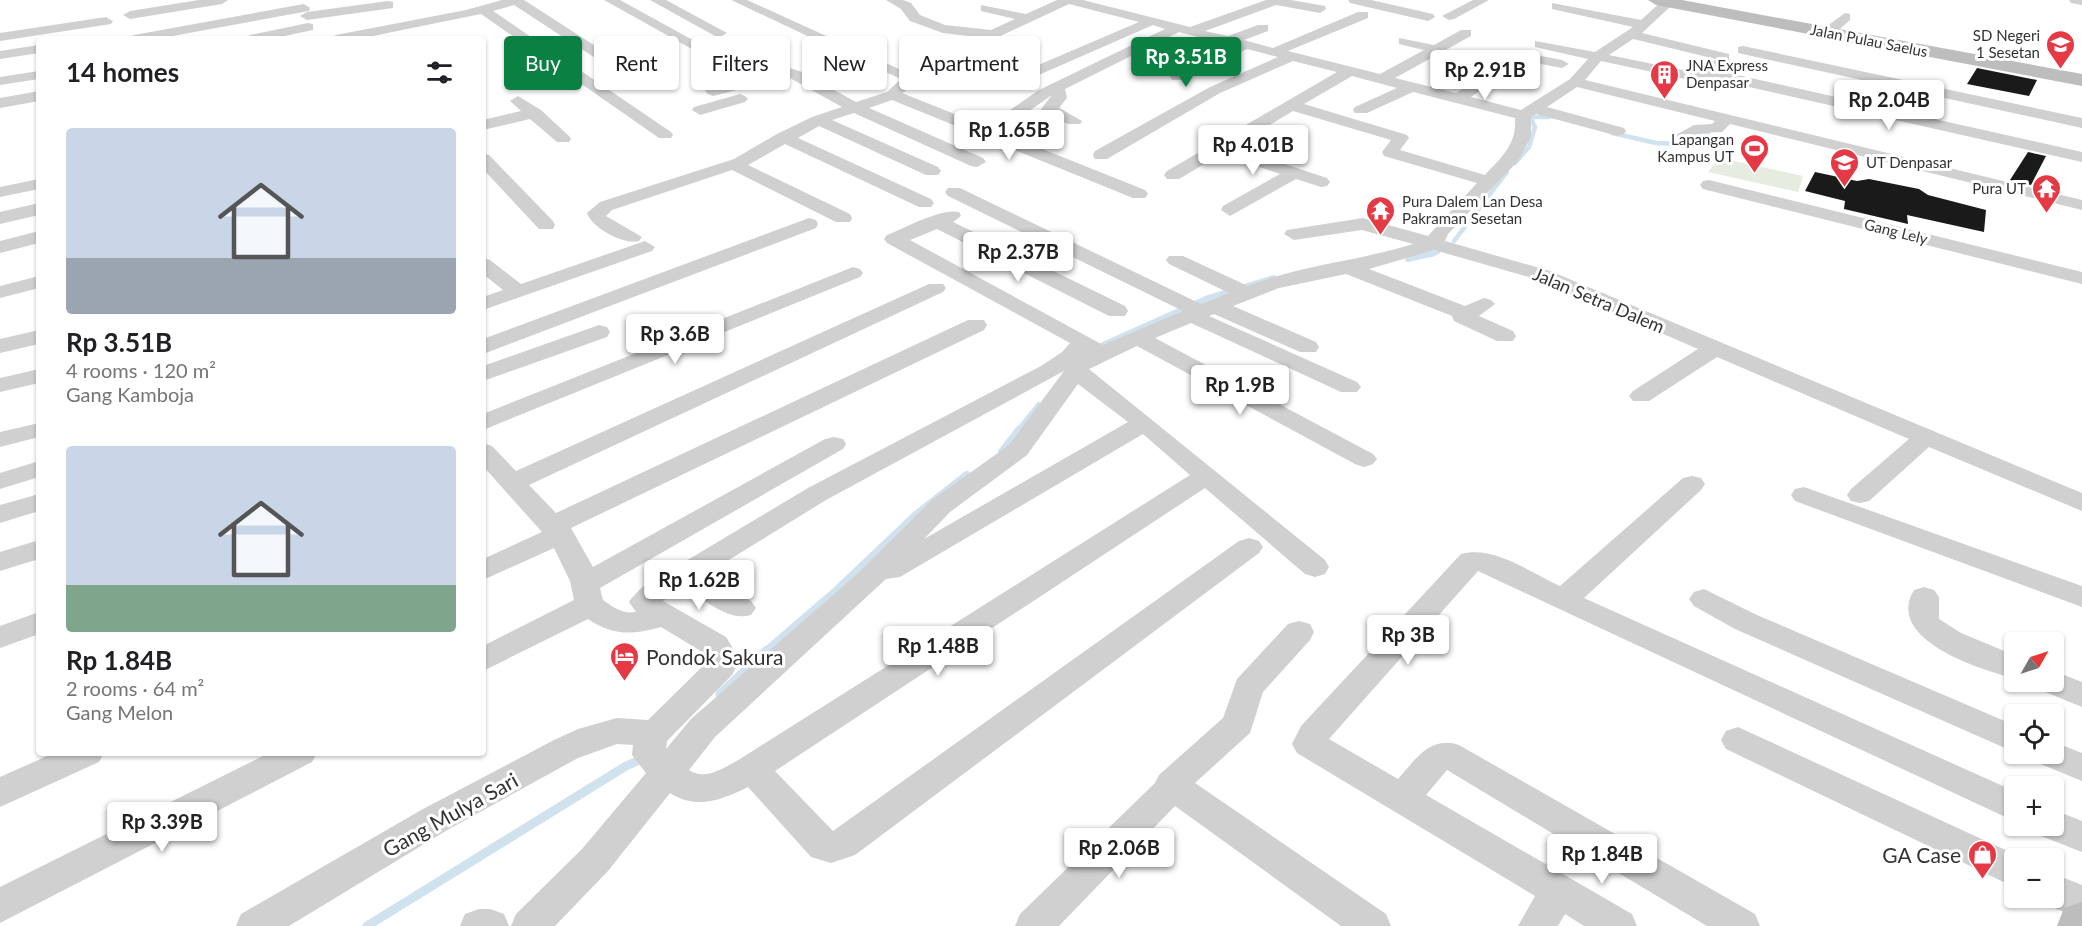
<!DOCTYPE html>
<html lang="en">
<head>
<meta charset="utf-8">
<style>
  :root { --surface:#fff; --page:#f6f6f6; --text:#202124; --muted:#757577; --accent:#0b8043 }
  body { margin:0; font-family:Lato,sans-serif; background:var(--page); color:var(--text); height:100vh; display:flex; flex-direction:column; font-size:22px; white-space:nowrap }
  * { box-sizing:border-box; margin:0 }
  p { font-size:20px; color:var(--muted) }
  .icon { flex:none; width:33px; height:33px; fill:none; stroke:currentColor; stroke-width:2; stroke-linecap:round; stroke-linejoin:round }
  .map { position:relative; flex:1; overflow:hidden }
  .side { position:absolute; left:36px; top:36px; width:450px; height:720px; display:flex; flex-direction:column; background:var(--surface); border-radius:6px; box-shadow:0 2px 4px #0004 }
  .side>* { flex:none }
  .banner { position:absolute; left:504px; top:36px; width:570px; height:54px; display:flex; gap:12px }
  .needle { width:39px; rotate:51deg }
  .fabs { position:absolute; left:2004px; top:632px; display:grid; gap:12px }
  .fabs a { display:grid; place-items:center; width:60px; height:60px; border-radius:6px; background:var(--surface); box-shadow:0 2px 4px #0004; font-size:30px }
  .price { position:absolute; translate:-50% -51px; padding:0 14px; border-radius:6px; background:#fff; color:#222; font-size:20px; line-height:39px; filter:drop-shadow(0 2px 3px #0008) }
  .price::after { content:''; position:absolute; left:50%; top:36px; width:18px; height:14px; margin-left:-9px; background:inherit; clip-path:polygon(0 0,100% 0,50% 100%) }
  .price.selected { background:var(--accent); color:#fff }
  ul { padding:0; list-style:none }
  li { display:grid; align-content:center; gap:12px; height:318px; padding:0 30px }
  li span { display:grid; place-items:center; height:186px; border-radius:6px; color:#555 }
  li>.icon { margin-inline-start:auto }
  span .icon { width:108px; height:108px; fill:#fffc; stroke-width:1 }
  li b { font-size:26px }
  h2 { display:flex; justify-content:space-between; align-items:center; height:72px; padding:0 30px; font-size:26px }
  .tag { padding:0 21px; border-radius:6px; background:var(--surface); box-shadow:0 2px 4px #0004; font-size:21px; line-height:54px }
  .tag.selected { background:var(--accent); color:#fff }
  .map>svg:first-child { display:block }
  .green { fill:#e6ecdf }
  .lines { fill:none; stroke-linecap:round; stroke-linejoin:round }
  .stream-far3 { stroke:#cfe2ee; stroke-width:4.5 }
  .stream-far2 { stroke:#cfe2ee; stroke-width:6 }
  .stream-far1 { stroke:#cfe2ee; stroke-width:8 }
  .stream { stroke:#cfe2ee; stroke-width:9 }
  .building { fill:#1a1a1a }
  .street { fill:#d0d0d0; fill-rule:evenodd }
  .secondary { fill:#bdbdbd; fill-rule:evenodd }
  .labels { text-anchor:middle; dominant-baseline:central; stroke-width:6; stroke-linejoin:round; paint-order:stroke }
  .far-poi-label { font-size:15px; fill:#333; stroke:#fff; text-anchor:end }
  .far-street-label { font-size:15px; fill:#333; stroke:#fff }
  .street-label { font-size:18px; fill:#333; stroke:#fff }
  .near-poi-label { font-size:21px; fill:#333; stroke:#fff; text-anchor:start }
  .near-street-label { font-size:21px; fill:#333; stroke:#fff }
</style>
</head>
<body>
<div class="map">
<svg width="2082" height="926" viewBox="0 0 2082 926">
  <rect width="100%" height="100%" fill="#fff"/>
  <!-- green -->
  <polygon class="green" points="1720,158 1803,176 1798,192 1708,172"/>
  <g class="lines">
    <!-- stream-far3 -->
    <g class="stream-far3">
      <polyline points="1612,133 1656,143 1682,144 1708,133"/>
      <polyline points="1515,163 1529,147 1535,127 1530,117 1549,117"/>
      <polyline points="1454,241 1507,172"/>
      <polyline points="1431,255 1438,252"/>
    </g>
    <!-- stream-far2 -->
    <g class="stream-far2">
      <polyline points="1408,259 1434,253"/>
      <polyline points="1103,345 1208,298 1274,278"/>
      <polyline points="1018,431 1039,405"/>
    </g>
    <!-- stream-far1 -->
    <g class="stream-far1">
      <polyline points="1002,452 1019,430"/>
      <polyline points="765,652 837,590 916,515 967,475"/>
    </g>
    <!-- stream -->
    <g class="stream">
      <polyline points="720,694 767,650"/>
      <polyline points="367,926 626,766 644,758"/>
    </g>
  </g>
  <!-- building -->
  <g class="building">
    <polygon points="1977,68 2037,80 2029,96 1967,84"/>
    <polygon points="2028,152 2046,156 2031,185 2010,180"/>
    <polygon points="1815,172 1857,181 1869,179 1919,189 1928,195 1986,210 1984,232 1907,215 1908,224 1844,209 1845,201 1805,191"/>
  </g>
  <g class="lines">
    <!-- street -->
    <g class="street">
      <polygon points="199,0 228,0 222,4 130,19 123,15 130,11"/>
      <polygon points="502,0 524,0 645,78 647,81 645,84 635,84 514,5 493,11 671,132 673,135 671,138 659,138 481,14 358,39 329,39 336,35 466,10"/>
      <polygon points="604,0 620,0 720,55 713,59 708,58"/>
      <polygon points="650,0 666,0 727,33 720,37 715,36"/>
      <path d="M731,0H747L910,74L977,37L943,33L910,21L901,9L886,0H903L911,3L920,15L945,25L991,30L1015,19L981,11V5L1026,14L1057,0H1083L1190,27L1266,0H1291L1325,6L1326,9L1320,13L1276,5L1205,31L1228,36L1258,25H1268V31L1244,40L1273,48L1358,12H1368V18L1288,51L1380,74L1424,50L1399,44V38L1434,45L1461,30H1471V36L1395,78L1456,93L1488,72H1498L1500,75L1498,78L1471,97L1521,110L1570,79L1588,59L1535,47V41L1595,52L1633,27L1552,9V3L1641,20L1663,0H1673L1672,5L1642,33L1729,54V60L1724,61L1633,39L1609,55L1692,72L1715,60L1722,64L1715,70L2082,152V162L1705,77L1694,81L1601,61L1585,80L2082,200V210L1730,124L1722,132L1703,133L1678,146L1672,145L1670,141L1672,137L1694,125L1712,124L1715,121L1577,87L1547,107L1624,128L1626,131L1624,134L1618,136L1536,114L1531,117V137L1518,161L1448,234L1445,241L1550,271L2082,493V511L1929,447L1869,501L1860,503L1851,501L1847,495L1851,489L1909,439L1717,357L1649,401H1633L1629,396L1633,391L1698,349L1536,279L1434,250L1369,269L1465,306L1484,298L1491,300L1495,304L1479,316L1513,331L1516,336L1513,341H1497L1454,321L1452,316L1346,274L1279,288L1233,306L1316,342L1319,347L1316,352H1300L1214,314L1209,316L1357,382L1361,387L1357,392H1341L1191,323L1155,338L1373,454L1377,459L1373,464L1364,467L1355,464L1137,346L1089,369L1325,560L1329,567L1325,574L1315,577L1305,574L1205,488L775,771L833,831L1239,541L1249,538L1259,541L1263,547L1259,553L855,855L831,863L811,857L748,787C722,800 696,810 670,793L608,871L555,926H511L516,914L582,849L646,773L632,755L633,745L617,744L578,758L449,829L289,926H236L241,914L423,809L554,740L578,729L617,718L648,720L709,660L704,653L661,627C633,635 613,636 588,619L483,671V646L574,600L570,581L554,548L483,580V559L542,532L483,466V443L492,446L516,471L929,284H943L946,288L943,292L529,485L556,513L968,320H984L987,325L984,330L571,528L593,567L825,439L834,437L843,439L846,444L843,449L600,588L603,600C614,608 623,614 636,612L629,602C638,588 665,568 681,564L808,488L1041,366L1062,352L1070,343L887,243L884,239L887,235C905,228 941,208 959,212L961,216L953,222L1125,306L1128,311L1125,316H1109L937,229L910,240L1103,345L1183,311L948,196L945,192L948,188H960L1201,304L1229,293L1169,264L1166,260L1169,256H1183L1248,286C1301,265 1359,261 1413,244L1362,230L1294,240L1284,234L1287,230L1363,218L1428,236L1477,183L1384,156L1382,152L1391,140L1293,111L1233,147L1327,178L1330,182L1327,186L1321,187L1296,179L1230,216L1221,210L1223,206L1280,174L1221,154L1179,179H1167L1164,175L1167,171L1337,72L1293,61L1220,93L1107,159H1095L1093,155L1095,151L1210,87L1278,57L1247,49L1182,80H1172L1170,77L1172,74L1232,46L1179,32L1065,89L1067,98L1059,108L1082,121L1080,124H1068L1043,112L1041,109L1052,95L1009,125H997L995,122L997,119L1039,90L1165,29L1153,25L1025,81H1015L1013,78L1015,75L1139,22L1069,4L975,48L902,93L1145,190L1148,194L1145,198H1133L892,100L869,108L983,158L986,162L977,167L971,166L854,113L832,120L938,167L941,171L938,175H926L819,126L798,138L931,199L934,203L931,207H919L785,144L748,165L850,214L852,218L850,222H836L732,170L612,210L606,216L642,237L639,241C623,245 592,228 587,213L600,202L734,159L777,134L812,117L842,107L788,77L713,96L708,94L705,91L708,88L713,86L790,68L802,72L854,58ZM866,63L901,79L887,92L856,102L812,78ZM1352,76L1397,88L1355,107L1353,110L1355,113H1367L1413,92L1515,118C1517,144 1502,157 1485,175L1400,150L1409,138L1407,135L1304,104ZM1064,371L1009,445L932,500L856,575L691,719L666,749L667,741L732,675L740,660L726,637L663,601L684,587C704,599 728,622 751,615L756,608L751,601L706,574L826,500ZM1078,384L1128,422L924,539L950,512L1027,455ZM1143,434L1190,475L740,759C723,768 706,781 689,770L715,737L886,579L900,577Z"/>
      <polygon points="1348,0 1371,0 1433,14 1435,17 1428,21 1350,3"/>
      <polygon points="1473,0 1489,0 1454,19 1449,20 1442,16"/>
      <polygon points="2069,0 2082,0 2082,5 2071,3"/>
      <polygon points="388,1 393,2 393,8 307,20 300,16 307,12"/>
      <polygon points="304,4 310,8 309,11 156,39 127,39 134,35"/>
      <polygon points="1845,13 1850,14 1850,20 1833,35 1823,35 1823,29"/>
      <polygon points="106,17 113,21 111,24 0,41 0,33"/>
      <polygon points="308,23 313,24 313,30 270,39 243,39 250,35"/>
      <polygon points="39,45 39,53 0,59 0,51"/>
      <polygon points="1743,46 2082,118 2082,128 1738,53 1738,47"/>
      <polygon points="1515,51 1562,60 1569,64 1562,68 1510,58 1510,52"/>
      <polygon points="39,71 39,79 0,85 0,77"/>
      <polygon points="39,91 39,101 0,108 0,98"/>
      <polygon points="740,94 745,96 748,99 745,102 700,115 692,110 694,107"/>
      <polygon points="518,96 541,110 569,136 571,139 569,142 557,142 530,119 483,130 483,120 521,111 510,101"/>
      <polygon points="483,154 489,155 553,221 555,225 553,229 539,229 483,169"/>
      <polygon points="39,179 39,189 0,197 0,187"/>
      <polygon points="1709,180 2082,272 2082,284 1703,189 1700,185 1703,181"/>
      <polygon points="39,203 39,215 0,224 0,212"/>
      <polygon points="809,218 816,220 818,224 816,228 483,354 483,339"/>
      <polygon points="39,231 39,243 0,253 0,241"/>
      <polygon points="645,241 655,247 652,251 483,310 483,297 503,290 483,274 483,258 490,260 521,284"/>
      <polygon points="853,267 860,269 863,273 860,277 483,430 483,414"/>
      <polygon points="39,276 39,288 0,298 0,286"/>
      <polygon points="599,325 607,327 610,332 607,337 483,381 483,366"/>
      <polygon points="39,330 39,344 0,353 0,339"/>
      <polygon points="39,369 39,383 0,392 0,378"/>
      <polygon points="39,423 39,437 0,447 0,432"/>
      <polygon points="39,461 39,477 0,489 0,473"/>
      <path d="M1692,476L1701,478L1705,484L1701,490L1584,598L2014,791V821L1478,571L1329,739L1398,779C1415,760 1430,735 1459,745L1755,914L1760,926H1707L1447,770L1426,795L1632,914L1637,926H1584L1565,914L1558,926H1518L1535,896L1297,753L1292,744L1301,726L1461,554C1494,545 1531,573 1560,586L1683,478Z"/>
      <polygon points="1804,487 2082,586 2082,607 1795,501 1791,495 1795,489"/>
      <polygon points="39,494 39,511 0,523 0,505"/>
      <polygon points="39,540 39,559 0,571 0,552"/>
      <path d="M1924,587L1934,590L1939,597V619L1961,633L2014,655V678C1980,670 1884,639 1914,590Z"/>
      <polygon points="1704,589 1757,615 2014,725 2014,752 1735,629 1694,606 1689,599 1694,592"/>
      <polygon points="39,612 39,634 0,648 0,626"/>
      <polygon points="1299,621 1310,624 1314,632 1310,640 1263,692 1250,733 1195,783 1386,914 1391,926 1341,926 1175,806 1059,926 1015,926 1020,914 1155,783 1159,775 1223,718 1237,679 1288,624"/>
      <polygon points="2054,671 2082,682 2082,707 2038,689 2033,681 2054,681"/>
      <polygon points="1738,727 2023,858 2014,858 2014,887 1726,749 1721,740 1726,731"/>
      <polygon points="2054,742 2082,753 2082,781 2036,762 2031,753 2054,753"/>
      <polygon points="54,753 104,753 99,762 0,807 0,777"/>
      <polygon points="269,753 317,753 312,762 0,923 0,887"/>
      <polygon points="2054,810 2082,821 2082,852 2041,836 2036,825 2054,825"/>
      <polygon points="2054,874 2082,885 2082,920 2041,902 2039,897 2054,897"/>
      <polygon points="479,909 490,909 504,914 509,926 460,926 465,914"/>
    </g>
    <!-- secondary -->
    <g class="secondary">
      <polygon points="1648,0 1682,0 2082,74 2082,86 1656,5"/>
      <polygon points="2082,902 2082,926 2057,926 2064,908"/>
    </g>
  </g>
  <!-- icons -->
  <defs>
    <symbol id="school-pin" viewBox="-11 -11 22 30"><path d="M0 17L-7.5 6A9.5 9.5 0 1 1 7.5 6Z" fill="#e63946" stroke="#fff"/><path d="M0-5L7-2L0 1L-7-2ZM-4 1L0 2.5L4 1V4Q0 6-4 4Z" fill="#fff"/></symbol>
    <symbol id="building-pin" viewBox="-11 -11 22 30"><path d="M0 17L-7.5 6A9.5 9.5 0 1 1 7.5 6Z" fill="#e63946" stroke="#fff"/><path d="M-4-6H4V6H1V3H-1V6H-4ZM-2.5-4.3h1.7v1.8h-1.7ZM.8-4.3h1.7v1.8H.8ZM-2.5-1h1.7V.8h-1.7ZM.8-1h1.7V.8H.8Z" fill="#fff"/></symbol>
    <symbol id="stadium-pin" viewBox="-11 -11 22 30"><path d="M0 17L-7.5 6A9.5 9.5 0 1 1 7.5 6Z" fill="#e63946" stroke="#fff"/><path d="M0-5a6.5 5 0 1 0 0 10a6.5 5 0 1 0 0-10ZM-3.5-1.8h7v3.6h-7Z" fill="#fff"/></symbol>
    <symbol id="university-pin" viewBox="-11 -11 22 30"><path d="M0 17L-7.5 6A9.5 9.5 0 1 1 7.5 6Z" fill="#e63946" stroke="#fff"/><path d="M0-5L7-2L0 1L-7-2ZM-4 1L0 2.5L4 1V4Q0 6-4 4Z" fill="#fff"/></symbol>
    <symbol id="temple-pin" viewBox="-11 -11 22 30"><path d="M0 17L-7.5 6A9.5 9.5 0 1 1 7.5 6Z" fill="#e63946" stroke="#fff"/><path d="M0-6L5-2H3V0L6.5 2.5H4V6H1.5V3h-3V6H-4V2.5H-6.5L-3 0V-2H-5Z" fill="#fff"/></symbol>
    <symbol id="hotel-pin" viewBox="-11 -11 22 30"><path d="M0 17L-7.5 6A9.5 9.5 0 1 1 7.5 6Z" fill="#e63946" stroke="#fff"/><path d="M-6-4.5h1.5V1H6V5H4.5V3h-9V5H-6ZM-4 0a1.8 1.8 0 1 1 3.6 0ZM.5 0V-2.5h3Q6-2.5 6 0Z" fill="#fff"/></symbol>
    <symbol id="shop-pin" viewBox="-11 -11 22 30"><path d="M0 17L-7.5 6A9.5 9.5 0 1 1 7.5 6Z" fill="#e63946" stroke="#fff"/><path d="M-5-2.5h2.3a2.7 3.5 0 0 1 5.4 0H5L5.5 6h-11ZM-1.5-2.5h3a1.5 2.3 0 0 0-3 0Z" fill="#fff"/></symbol>
  </defs>
  <g fill-rule="evenodd">
    <use href="#school-pin" x="2044" y="28" width="33" height="45"/>
    <use href="#building-pin" x="1648" y="58" width="33" height="45"/>
    <use href="#stadium-pin" x="1738" y="132" width="33" height="45"/>
    <use href="#university-pin" x="1828" y="146" width="33" height="45"/>
    <use href="#temple-pin" x="2030" y="172" width="33" height="45"/>
    <use href="#temple-pin" x="1364" y="194" width="33" height="45"/>
    <use href="#hotel-pin" x="608" y="640" width="33" height="45"/>
    <use href="#shop-pin" x="1966" y="838" width="33" height="45"/>
  </g>
  <g class="labels">
    <!-- far-poi labels -->
    <g class="far-poi-label">
      <text x="2040" y="35">SD Negeri<tspan x="2040" dy="17">1 Sesetan</tspan></text>
      <text x="1686" y="65" text-anchor="start">JNA Express<tspan x="1686" dy="17">Denpasar</tspan></text>
      <text x="1734" y="139">Lapangan<tspan x="1734" dy="17">Kampus UT</tspan></text>
      <text x="1866" y="162" text-anchor="start">UT Denpasar</text>
      <text x="2026" y="188">Pura UT</text>
      <text x="1402" y="201" text-anchor="start">Pura Dalem Lan Desa<tspan x="1402" dy="17">Pakraman Sesetan</tspan></text>
    </g>
    <!-- far-street labels -->
    <g class="far-street-label">
      <text transform="translate(1869 40) rotate(11)">Jalan Pulau Saelus</text>
      <text transform="translate(1896 231) rotate(14)">Gang Lely</text>
    </g>
    <!-- street labels -->
    <g class="street-label">
      <text transform="translate(1599 300) rotate(23)">Jalan Setra Dalem</text>
    </g>
    <!-- near-poi labels -->
    <g class="near-poi-label">
      <text x="646" y="656">Pondok Sakura</text>
      <text x="1961" y="854" text-anchor="end">GA Case</text>
    </g>
    <!-- near-street labels -->
    <g class="near-street-label">
      <text transform="translate(450 814) rotate(-29)">Gang Mulya Sari</text>
    </g>
  </g>
</svg>
<div class="fabs">
<a><svg class="needle" viewBox="-14 -14 28 28"><path d="M0-13l5 13h-10z" fill="#e53935"/><path d="M0 13l5-13h-10z" fill="#757577"/></svg></a>
<a><svg class="icon" aria-label="locate" viewBox="0 0 24 24"><circle cx="12" cy="12" r="6"/><path d="M12 2v4M12 18v4M2 12h4M18 12h4"/></svg></a>
<a>+</a>
<a>−</a>
</div>
<b class="price selected" style="left:1186px;top:88px">Rp 3.51B</b>
<b class="price" style="left:1485px;top:101px">Rp 2.91B</b>
<b class="price" style="left:1889px;top:131px">Rp 2.04B</b>
<b class="price" style="left:1009px;top:161px">Rp 1.65B</b>
<b class="price" style="left:1253px;top:176px">Rp 4.01B</b>
<b class="price" style="left:1018px;top:283px">Rp 2.37B</b>
<b class="price" style="left:675px;top:365px">Rp 3.6B</b>
<b class="price" style="left:1240px;top:416px">Rp 1.9B</b>
<b class="price" style="left:699px;top:611px">Rp 1.62B</b>
<b class="price" style="left:1408px;top:666px">Rp 3B</b>
<b class="price" style="left:938px;top:677px">Rp 1.48B</b>
<b class="price" style="left:162px;top:853px">Rp 3.39B</b>
<b class="price" style="left:1119px;top:879px">Rp 2.06B</b>
<b class="price" style="left:1602px;top:885px">Rp 1.84B</b>
<div class="banner">
<a class="tag selected">Buy</a>
<a class="tag">Rent</a>
<a class="tag">Filters</a>
<a class="tag">New</a>
<a class="tag">Apartment</a>
</div>
<section class="side">
<h2>14 homes<svg class="icon" aria-label="filters" viewBox="0 0 24 24"><path d="M4 7h16M4 17h16"/><circle cx="9" cy="7" r="2"/><circle cx="15" cy="17" r="2"/></svg></h2>
<ul>
<li><span style="background:linear-gradient(#c9d6e8 70%,#9aa5b1 0)"><svg class="icon" aria-label="home" viewBox="0 0 24 24"><path d="M3 11l9-7 9 7M6 9v11h12V9"/></svg></span><div><b>Rp 3.51B</b><p>4 rooms · 120 m²</p><p>Gang Kamboja</p></div></li>
<li><span style="background:linear-gradient(#c9d6e8 75%,#7fa58c 0)"><svg class="icon" aria-label="home" viewBox="0 0 24 24"><path d="M3 11l9-7 9 7M6 9v11h12V9"/></svg></span><div><b>Rp 1.84B</b><p>2 rooms · 64 m²</p><p>Gang Melon</p></div></li>
</ul>
</section>
</div>
</body>
</html>
